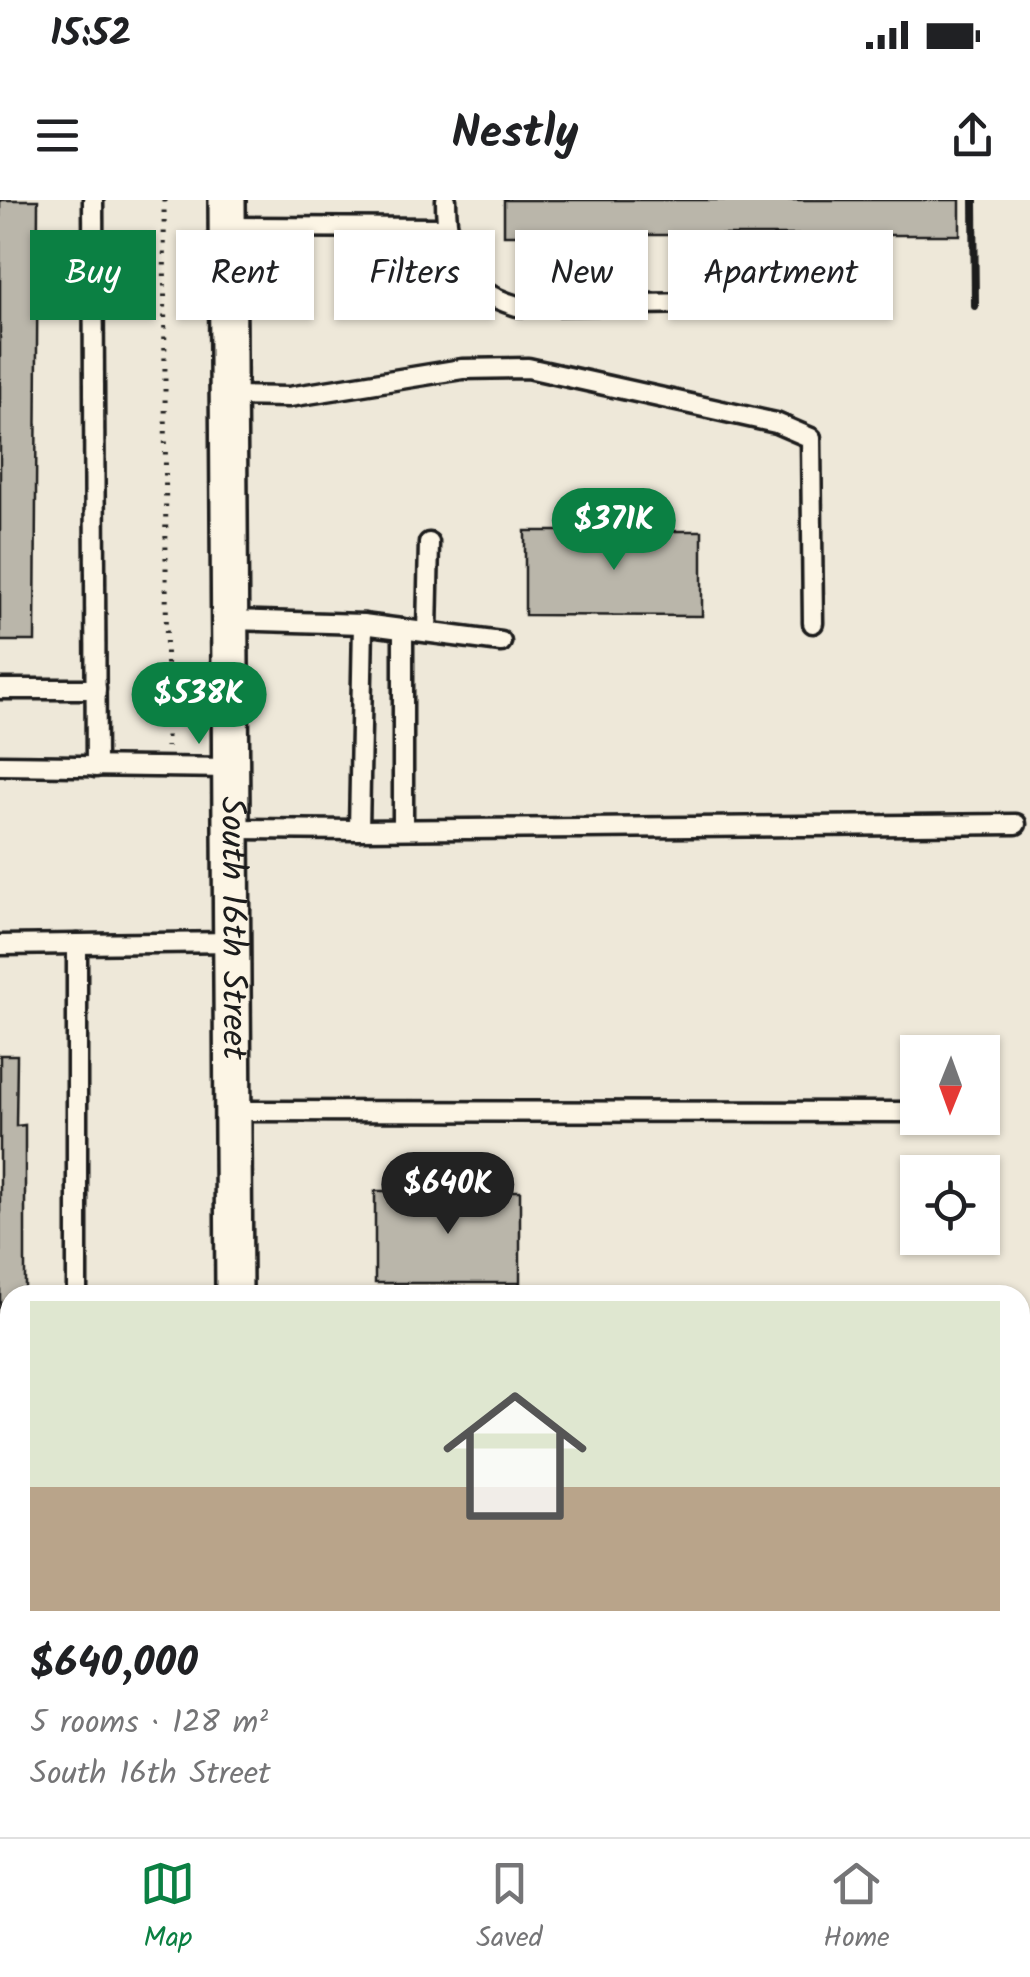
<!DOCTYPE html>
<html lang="en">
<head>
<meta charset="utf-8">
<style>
  :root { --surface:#fff; --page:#f2f2f2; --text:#202124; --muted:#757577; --line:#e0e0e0; --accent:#0b8043 }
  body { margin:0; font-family:Kalam,sans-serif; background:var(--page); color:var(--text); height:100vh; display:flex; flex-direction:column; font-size:38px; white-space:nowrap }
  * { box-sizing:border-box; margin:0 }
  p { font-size:32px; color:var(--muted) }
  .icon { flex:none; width:55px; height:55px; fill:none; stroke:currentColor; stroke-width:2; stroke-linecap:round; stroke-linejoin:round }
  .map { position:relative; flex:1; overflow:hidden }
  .panel { position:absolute; left:0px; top:1085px; width:1030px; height:552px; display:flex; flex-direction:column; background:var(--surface); border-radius:30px 30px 0 0; box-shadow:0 2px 8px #0004 }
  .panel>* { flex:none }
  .hud { position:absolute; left:30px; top:30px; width:970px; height:90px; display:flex; gap:20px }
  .needle { width:65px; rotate:181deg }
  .tools { position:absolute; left:900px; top:835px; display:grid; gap:20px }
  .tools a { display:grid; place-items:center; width:100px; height:100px; border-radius:0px; background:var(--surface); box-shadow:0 2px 8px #0004; font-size:50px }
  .price { position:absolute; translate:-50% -85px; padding:0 22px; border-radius:35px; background:var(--accent); color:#fff; font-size:32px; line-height:65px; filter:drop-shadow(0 2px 5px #0008) }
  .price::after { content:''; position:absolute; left:50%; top:60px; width:30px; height:22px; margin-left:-15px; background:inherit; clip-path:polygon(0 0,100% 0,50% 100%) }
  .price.active { background:#222; color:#fff }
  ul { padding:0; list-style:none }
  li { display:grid; align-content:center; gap:20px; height:530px; padding:0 30px }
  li+li { border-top:2px solid var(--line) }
  li span { display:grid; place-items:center; height:310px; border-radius:0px; color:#555 }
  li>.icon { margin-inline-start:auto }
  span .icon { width:180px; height:180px; fill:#fffc; stroke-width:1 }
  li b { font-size:42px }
  .tag { padding:0 35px; border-radius:0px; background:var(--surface); box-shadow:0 2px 8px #0004; font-size:35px; line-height:90px }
  .tag.active { background:var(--accent); color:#fff }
  .status { display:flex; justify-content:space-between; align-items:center; height:70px; padding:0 50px; background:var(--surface); direction:ltr }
  .status svg { height:28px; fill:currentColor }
  header { display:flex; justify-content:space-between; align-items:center; height:130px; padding:0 30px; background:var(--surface); font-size:45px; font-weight:700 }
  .tab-bar { display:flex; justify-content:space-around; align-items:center; height:140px; border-top:2px solid var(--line); background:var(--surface); font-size:28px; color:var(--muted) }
  .tab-bar a { display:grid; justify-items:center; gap:5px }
  .tab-bar .active { color:var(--accent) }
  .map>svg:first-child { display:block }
  .building { fill:#bab6aa; stroke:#1c1c1c; stroke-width:2.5 }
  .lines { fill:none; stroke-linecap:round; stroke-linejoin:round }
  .service-casing { stroke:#1c1c1c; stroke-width:25 }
  .minor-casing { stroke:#1c1c1c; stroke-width:42 }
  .path { stroke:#1c1c1c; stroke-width:5; stroke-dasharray:2.5 8; stroke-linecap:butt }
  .service { stroke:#fcf5e5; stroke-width:18 }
  .minor { stroke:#fcf5e5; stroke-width:35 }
  .rail { stroke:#1c1c1c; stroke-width:8 }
  .labels { text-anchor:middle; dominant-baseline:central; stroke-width:9; stroke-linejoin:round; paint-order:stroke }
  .street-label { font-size:35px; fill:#1c1c1c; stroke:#fcf5e5 }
</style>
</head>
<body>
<div class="status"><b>15:52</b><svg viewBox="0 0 49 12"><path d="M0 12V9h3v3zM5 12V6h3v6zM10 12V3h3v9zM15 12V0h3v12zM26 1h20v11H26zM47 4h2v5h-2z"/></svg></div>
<header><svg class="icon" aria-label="menu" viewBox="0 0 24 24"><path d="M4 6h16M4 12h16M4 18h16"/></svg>Nestly<svg class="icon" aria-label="share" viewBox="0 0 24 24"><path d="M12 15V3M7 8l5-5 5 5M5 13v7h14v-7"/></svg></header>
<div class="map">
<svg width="1030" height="1637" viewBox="0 0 1030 1637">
  <rect width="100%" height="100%" fill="#eee8d9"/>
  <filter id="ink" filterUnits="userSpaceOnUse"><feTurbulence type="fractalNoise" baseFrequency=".01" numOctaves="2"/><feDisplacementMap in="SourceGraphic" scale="20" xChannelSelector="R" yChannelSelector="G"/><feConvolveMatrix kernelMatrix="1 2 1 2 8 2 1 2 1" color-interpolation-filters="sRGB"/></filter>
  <g filter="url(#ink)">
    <!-- building -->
    <g class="building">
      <polygon points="0,0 38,0 35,441 0,441"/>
      <rect x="504" y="0" width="456" height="35"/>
      <polygon points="525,331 702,331 702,416 525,415"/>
      <polygon points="0,855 17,855 16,926 25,925 25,1095 10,1095 10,1501 0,1501"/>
      <rect x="375" y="991" width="145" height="92"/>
      <polygon points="370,1628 516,1628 515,1637 370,1637"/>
    </g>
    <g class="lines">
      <defs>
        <g id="service">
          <polyline points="93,0 96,567"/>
          <path d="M446,0C446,56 461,90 517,106L878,100"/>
          <polyline points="227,27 446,28"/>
          <polyline points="231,196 289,197 462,169 528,168 776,223 811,238 813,423"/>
          <polyline points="230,420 363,424 501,442"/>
          <polyline points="427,432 429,343"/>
          <polyline points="0,489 96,489"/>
          <polyline points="0,565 232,568"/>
          <polyline points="232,629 359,630 363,424"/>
          <polyline points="403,629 403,429"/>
          <polyline points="359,630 1016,624"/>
          <polyline points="77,744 77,1095"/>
          <polyline points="0,745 233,742"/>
          <polyline points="233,911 918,912"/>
          <polyline points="0,1580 10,1580"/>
        </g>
        <g id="minor">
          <path id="s1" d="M227,0L234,1095"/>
          <polyline points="235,1628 236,1637"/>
        </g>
      </defs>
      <!-- service casing -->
      <use href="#service" class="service-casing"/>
      <!-- minor casing -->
      <use href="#minor" class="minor-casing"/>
      <!-- path -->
      <polyline class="path" points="164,0 167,547"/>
      <!-- service -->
      <use href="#service" class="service"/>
      <!-- minor -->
      <use href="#minor" class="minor"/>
      <!-- rail -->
      <polyline class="rail" points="974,0 975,106"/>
    </g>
  </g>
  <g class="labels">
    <!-- street labels -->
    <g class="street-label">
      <text stroke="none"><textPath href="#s1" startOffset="728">South 16th Street</textPath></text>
    </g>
  </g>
</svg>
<div class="tools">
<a><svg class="needle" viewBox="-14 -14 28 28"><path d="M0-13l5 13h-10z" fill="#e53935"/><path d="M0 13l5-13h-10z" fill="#757577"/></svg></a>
<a><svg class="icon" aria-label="locate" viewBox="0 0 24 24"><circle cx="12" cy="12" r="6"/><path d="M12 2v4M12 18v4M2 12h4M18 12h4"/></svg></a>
</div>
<b class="price" style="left:614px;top:373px">$371K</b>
<b class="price" style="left:199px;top:547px">$538K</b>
<b class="price active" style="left:448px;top:1037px">$640K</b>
<div class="hud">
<a class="tag active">Buy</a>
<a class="tag">Rent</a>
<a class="tag">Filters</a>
<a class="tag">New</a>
<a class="tag">Apartment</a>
</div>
<section class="panel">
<ul>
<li><span style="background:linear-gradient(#dfe7d0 60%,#b9a48a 0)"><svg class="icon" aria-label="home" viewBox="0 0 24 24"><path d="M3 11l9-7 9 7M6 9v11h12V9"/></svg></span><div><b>$640,000</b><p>5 rooms · 128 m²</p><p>South 16th Street</p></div></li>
</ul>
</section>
</div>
<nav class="tab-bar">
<a class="active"><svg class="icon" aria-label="map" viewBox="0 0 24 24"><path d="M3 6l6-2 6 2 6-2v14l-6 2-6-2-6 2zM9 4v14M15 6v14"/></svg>Map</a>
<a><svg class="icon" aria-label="saved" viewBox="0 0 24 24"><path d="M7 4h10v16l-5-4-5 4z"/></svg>Saved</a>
<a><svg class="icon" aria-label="home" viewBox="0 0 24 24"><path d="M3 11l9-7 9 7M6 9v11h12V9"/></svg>Home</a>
</nav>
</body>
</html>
